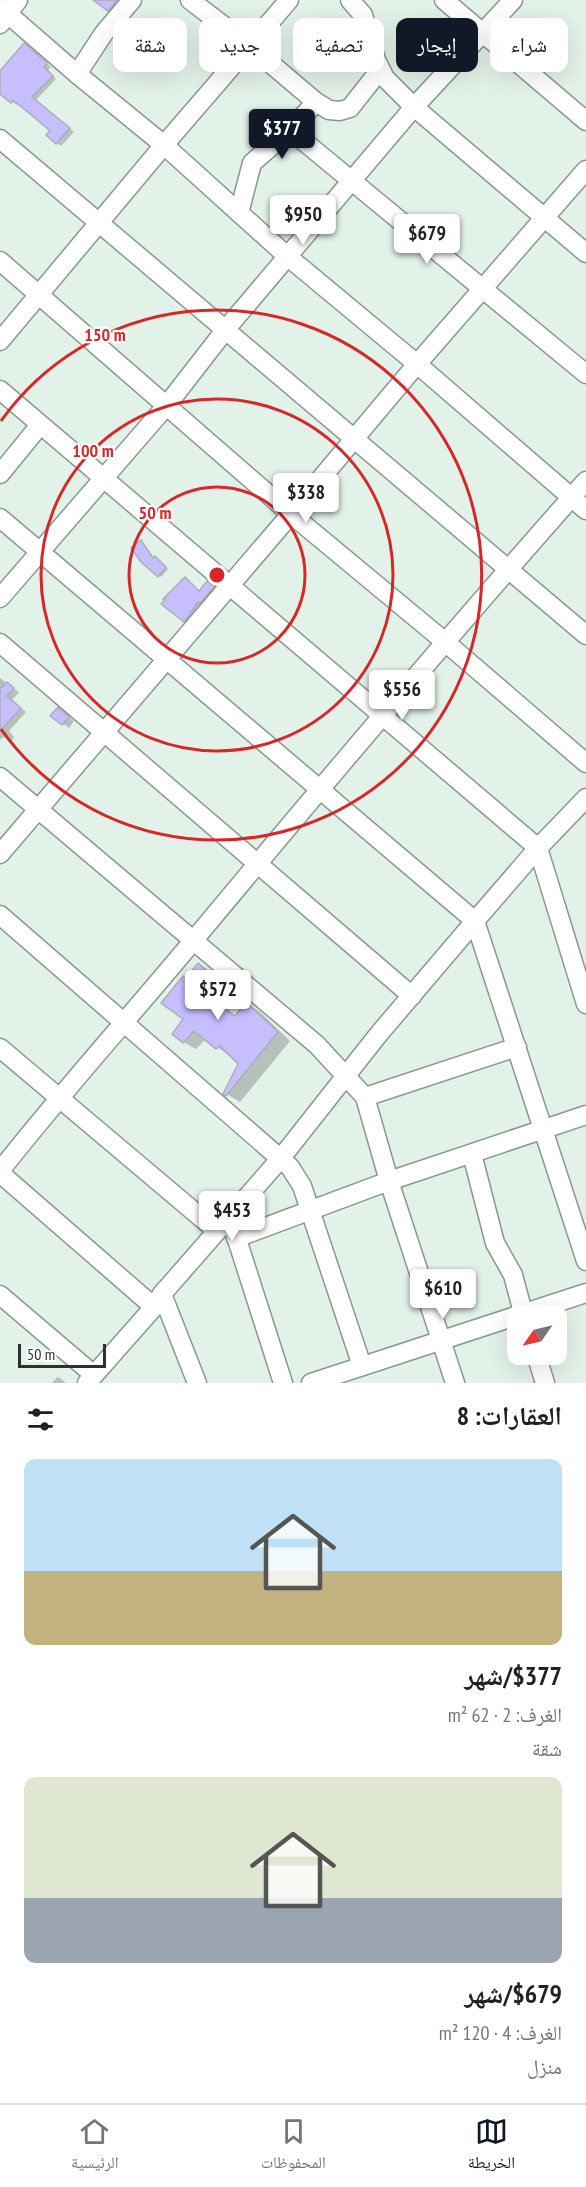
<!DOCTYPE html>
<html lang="ar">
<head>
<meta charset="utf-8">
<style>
  :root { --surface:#fff; --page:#f6f6f6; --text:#202124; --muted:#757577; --line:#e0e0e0; --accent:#111827 }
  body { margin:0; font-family:"PT Sans Narrow","Noto Naskh Arabic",sans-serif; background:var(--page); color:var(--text); direction:rtl; height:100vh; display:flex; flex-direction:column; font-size:22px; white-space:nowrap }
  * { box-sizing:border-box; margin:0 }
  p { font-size:20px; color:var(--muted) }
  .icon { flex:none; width:33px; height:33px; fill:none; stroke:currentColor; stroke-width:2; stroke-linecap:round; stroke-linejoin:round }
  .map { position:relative; height:1383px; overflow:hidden; direction:ltr }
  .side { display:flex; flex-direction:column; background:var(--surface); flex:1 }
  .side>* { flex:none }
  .hud { position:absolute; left:18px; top:18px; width:550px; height:54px; direction:rtl; display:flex; gap:12px }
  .needle { width:39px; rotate:236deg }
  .buttons { position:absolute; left:507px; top:1305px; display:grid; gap:12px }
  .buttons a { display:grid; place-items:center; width:60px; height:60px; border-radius:12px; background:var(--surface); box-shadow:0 6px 24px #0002; font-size:30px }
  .scale { position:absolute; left:18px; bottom:15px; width:88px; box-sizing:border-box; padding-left:6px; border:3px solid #2b312d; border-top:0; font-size:16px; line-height:21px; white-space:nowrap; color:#2b312d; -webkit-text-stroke:4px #fff; paint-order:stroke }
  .price { position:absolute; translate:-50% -51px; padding:0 14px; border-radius:6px; background:#fff; color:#222; font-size:20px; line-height:39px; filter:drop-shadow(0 2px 3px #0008) }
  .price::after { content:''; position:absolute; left:50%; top:36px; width:18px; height:14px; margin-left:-9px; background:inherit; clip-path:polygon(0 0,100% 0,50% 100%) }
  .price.current { background:var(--accent); color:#fff }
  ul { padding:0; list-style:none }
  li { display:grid; align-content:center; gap:12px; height:318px; padding:0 24px }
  li span { display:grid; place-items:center; height:186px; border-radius:12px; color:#555 }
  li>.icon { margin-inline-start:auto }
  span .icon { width:108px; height:108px; fill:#fffc; stroke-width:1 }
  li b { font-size:26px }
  h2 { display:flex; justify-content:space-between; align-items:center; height:72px; padding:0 24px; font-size:26px }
  .pill { padding:0 21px; border-radius:12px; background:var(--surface); box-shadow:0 6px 24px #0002; font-size:21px; line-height:54px }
  .pill.current { background:var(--accent); color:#fff }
  .tab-bar { display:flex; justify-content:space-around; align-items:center; height:84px; border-top:2px solid var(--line); background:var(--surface); font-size:16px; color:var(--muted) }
  .tab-bar a { display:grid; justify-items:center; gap:3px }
  .tab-bar .current { color:var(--accent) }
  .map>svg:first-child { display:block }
  .shadow { fill:#0003 }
  .building { fill:#c7beff; stroke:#adacba; stroke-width:1.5 }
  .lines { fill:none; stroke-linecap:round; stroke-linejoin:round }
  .minor-casing { stroke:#89988f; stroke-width:21 }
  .minor { stroke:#fff; stroke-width:18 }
  .ring { fill:none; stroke:#d62828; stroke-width:3 }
  .centre { fill:#d62828; stroke:#fff; stroke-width:3 }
  .ring-label { font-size:18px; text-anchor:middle; font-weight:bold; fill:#d62828; stroke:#fff; stroke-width:4.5; stroke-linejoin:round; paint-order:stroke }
</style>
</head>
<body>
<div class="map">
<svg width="586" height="1383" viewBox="0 0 586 1383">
  <rect width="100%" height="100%" fill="#e3f2e9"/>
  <!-- shadow -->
  <g class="shadow">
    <polygon points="95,0 118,0 121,2 113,12"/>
    <polygon points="29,47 51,67 48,70 56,79 36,100 74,132 61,146 57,143 52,131 18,102 17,105 12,102 0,90 0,73"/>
    <polygon points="141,542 154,559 158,559 168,569 161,577"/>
    <polygon points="185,579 200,592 212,585 217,590 189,623 185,621"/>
    <polygon points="0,678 19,692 12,700 26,712 9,731 14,737 12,741 3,737 0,740"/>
    <polygon points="64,712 74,721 69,728 52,715"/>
    <polygon points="199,965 211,972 240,996 228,1011 236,1017 247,1004 259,1011 290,1041 240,1102 225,1093 240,1063 206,1039 196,1049 183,1042 186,980"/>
    <polygon points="57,1377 60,1378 66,1383 52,1383"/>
  </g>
  <!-- building -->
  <g class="building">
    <polygon points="93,0 117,0 108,11"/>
    <polygon points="24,43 47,63 44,67 53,76 32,97 70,128 56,144 46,135 50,131 35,118 13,100 11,103 0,94 0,71"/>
    <polygon points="141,540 153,558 155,556 166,567 158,577 141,562 131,548"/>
    <polygon points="185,577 199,591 207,581 214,587 200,603 198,602 184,622 161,604 165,600 163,599"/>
    <polygon points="7,682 14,688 7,696 21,708 0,731 0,689"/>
    <polygon points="58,707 69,717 62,725 50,716"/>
    <polygon points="198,963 228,988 217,1003 235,1016 246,1002 278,1032 226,1096 223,1094 238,1064 220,1046 216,1049 194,1031 183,1043 172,1034 183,1019 161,1003 183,976 186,978"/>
  </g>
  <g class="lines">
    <defs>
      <g id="minor">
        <polyline points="190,0 250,46 316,102 329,110 340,111 350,108 380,70"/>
        <polyline points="350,0 363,15 376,60 385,78 414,107 586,253"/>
        <polyline points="444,0 586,121"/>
        <polyline points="0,7 77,74 164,145 287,256 417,364 586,510"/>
        <polyline points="0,24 18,0"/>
        <polyline points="77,74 104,33 132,0"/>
        <polyline points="290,130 586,374"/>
        <polyline points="0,139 586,635"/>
        <polyline points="239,213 252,163 290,130 316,102"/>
        <polyline points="0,261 291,514 444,641 586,763"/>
        <polyline points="0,341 164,145 289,0"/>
        <polyline points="0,390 538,848 586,1004"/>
        <polyline points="0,474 40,425"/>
        <polyline points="0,518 475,921 586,1261"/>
        <polyline points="0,598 167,405 226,329 414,107 513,0"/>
        <polyline points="0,643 412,996"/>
        <polyline points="0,777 317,1045 365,1097 389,1181 455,1383"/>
        <polyline points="0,854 291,514 417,364 586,170"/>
        <polyline points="0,915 290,1167 302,1186 362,1366"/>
        <polyline points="0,1048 217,1231"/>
        <polyline points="365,1097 517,1047"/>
        <polyline points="472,1154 495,1243 513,1275 524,1316"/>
        <path d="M0,1171C62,1092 129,1018 193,941C322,786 452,632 586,481"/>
        <polyline points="0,1173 154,1307"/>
        <polyline points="233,1227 283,1383"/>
        <polyline points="236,1238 389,1181 586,1115"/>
        <polyline points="162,1294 197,1383"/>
        <polyline points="0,1295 94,1375"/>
        <polyline points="536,1354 545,1383"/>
        <polyline points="87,1383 154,1307 162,1294 281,1158 378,1035 475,921 538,848 586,798"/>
        <polyline points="311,1383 586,1293"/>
      </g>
    </defs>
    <!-- minor casing -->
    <use href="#minor" class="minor-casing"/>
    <!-- minor -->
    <use href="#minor" class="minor"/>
  </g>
  <!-- distance rings -->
  <g class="ring">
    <circle cx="217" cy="575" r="88"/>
    <circle cx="217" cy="575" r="176"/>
    <path d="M1 421A265 265 0 1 1 1 729"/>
  </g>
  <circle cx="217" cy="575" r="9" class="centre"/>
  <g class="ring-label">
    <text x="105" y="341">150 m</text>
    <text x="93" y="457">100 m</text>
    <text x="155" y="519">50 m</text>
  </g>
</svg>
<div class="buttons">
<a><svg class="needle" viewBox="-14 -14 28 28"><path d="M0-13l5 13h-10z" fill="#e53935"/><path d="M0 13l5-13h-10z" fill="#757577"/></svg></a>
</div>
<div class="scale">50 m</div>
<b class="price current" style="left:282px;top:160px">$377</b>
<b class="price" style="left:303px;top:246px">$950</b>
<b class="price" style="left:427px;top:265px">$679</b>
<b class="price" style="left:306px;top:524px">$338</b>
<b class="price" style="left:402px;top:721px">$556</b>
<b class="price" style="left:218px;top:1021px">$572</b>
<b class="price" style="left:232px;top:1242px">$453</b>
<b class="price" style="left:443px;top:1320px">$610</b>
<div class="hud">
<a class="pill">شراء</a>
<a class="pill current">إيجار</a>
<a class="pill">تصفية</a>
<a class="pill">جديد</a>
<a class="pill">شقة</a>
</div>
</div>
<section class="side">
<h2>العقارات: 8<svg class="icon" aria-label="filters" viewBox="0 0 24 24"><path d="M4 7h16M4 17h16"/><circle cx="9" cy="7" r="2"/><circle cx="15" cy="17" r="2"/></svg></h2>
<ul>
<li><span style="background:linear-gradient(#bfe0f5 60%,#c2b280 0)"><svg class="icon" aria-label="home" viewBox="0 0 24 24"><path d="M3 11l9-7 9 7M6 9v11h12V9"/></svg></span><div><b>$377/شهر</b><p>الغرف: 2 · 62 m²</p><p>شقة</p></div></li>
<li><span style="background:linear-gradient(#dfe7d0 65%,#9aa5b1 0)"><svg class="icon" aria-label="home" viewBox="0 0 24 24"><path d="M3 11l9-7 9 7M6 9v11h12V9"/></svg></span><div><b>$679/شهر</b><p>الغرف: 4 · 120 m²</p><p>منزل</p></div></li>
</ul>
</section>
<nav class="tab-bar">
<a class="current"><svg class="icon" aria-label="map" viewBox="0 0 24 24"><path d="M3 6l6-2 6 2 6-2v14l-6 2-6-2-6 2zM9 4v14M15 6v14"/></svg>الخريطة</a>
<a><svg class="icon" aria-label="saved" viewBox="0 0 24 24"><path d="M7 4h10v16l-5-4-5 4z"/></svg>المحفوظات</a>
<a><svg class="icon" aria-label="home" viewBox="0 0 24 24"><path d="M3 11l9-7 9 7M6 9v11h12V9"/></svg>الرئيسية</a>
</nav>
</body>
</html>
